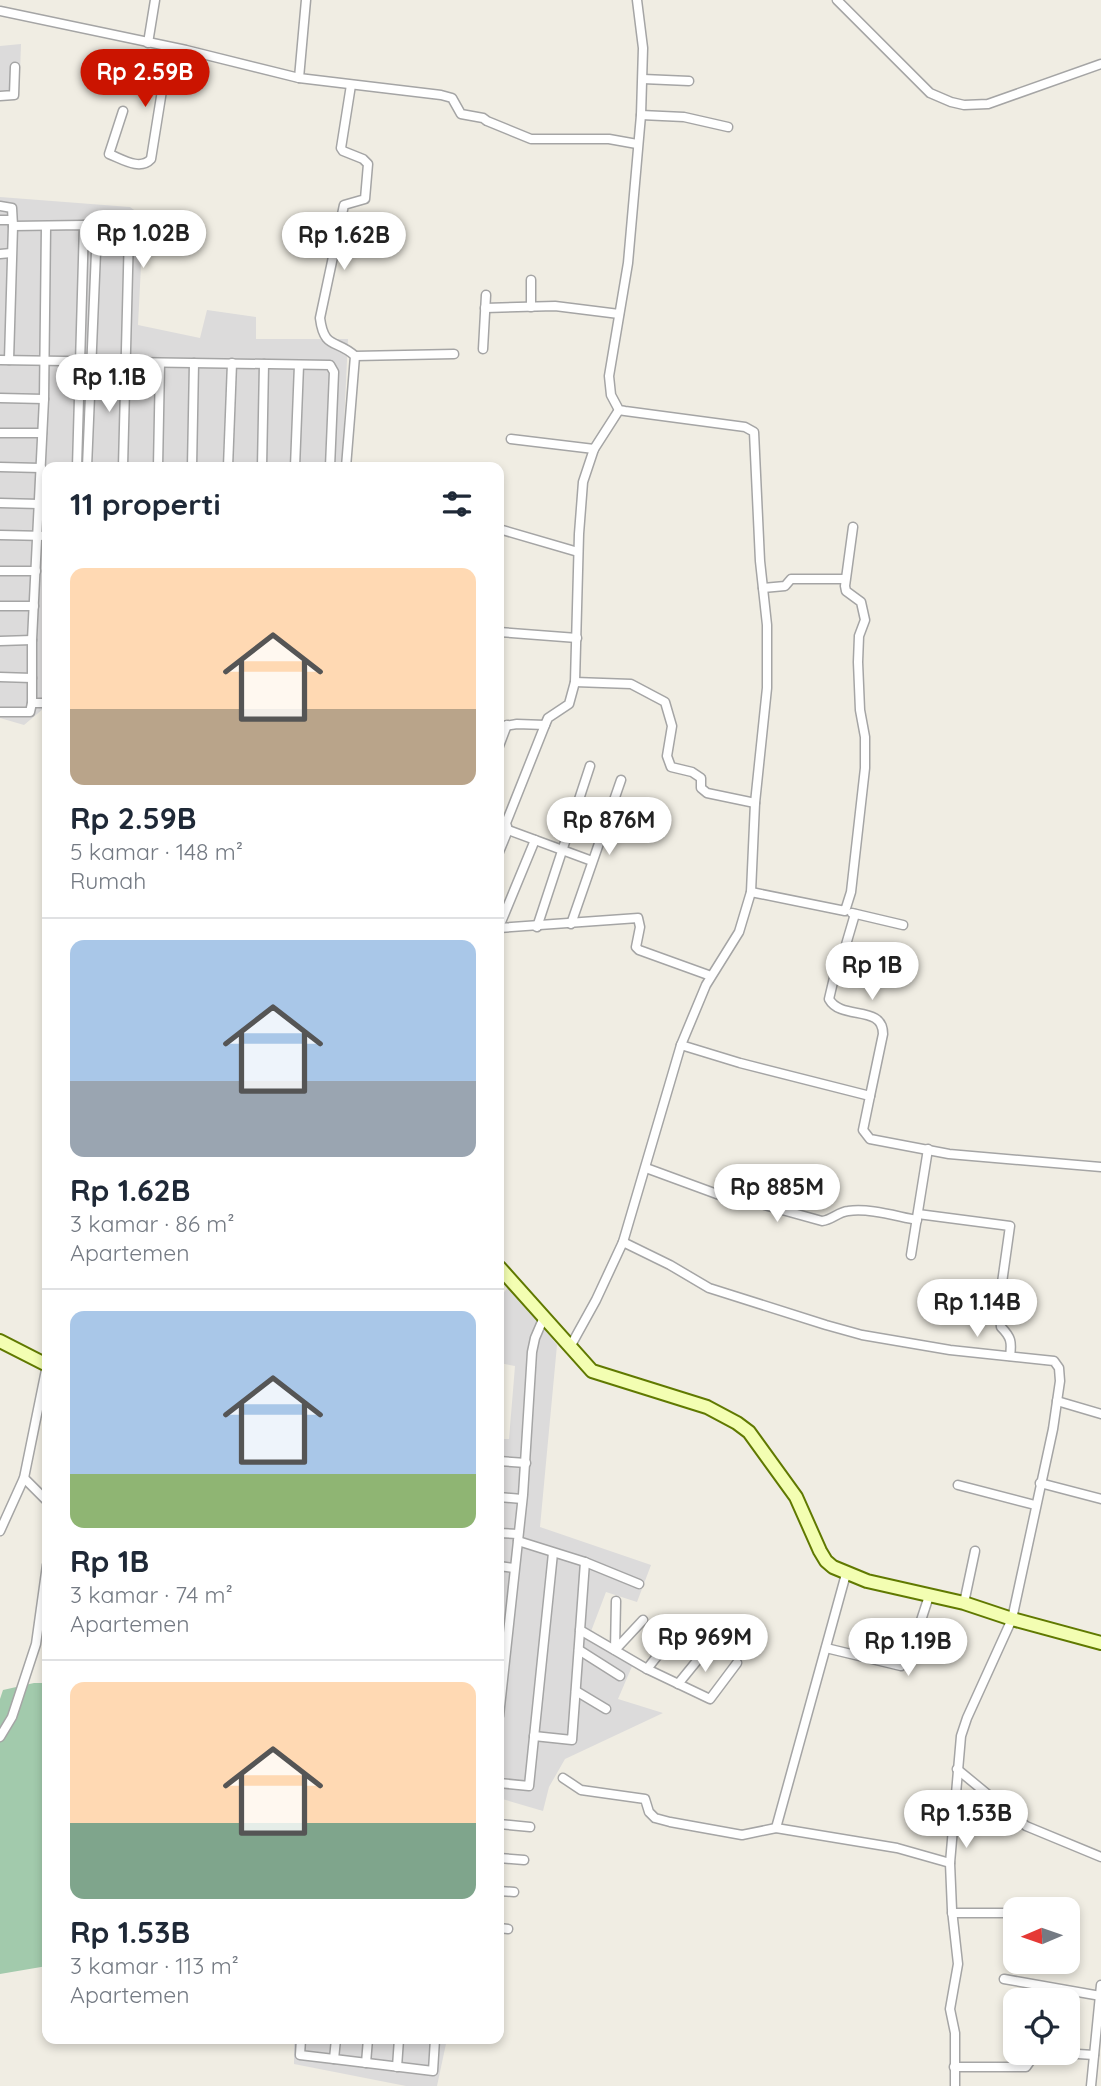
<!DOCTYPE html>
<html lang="id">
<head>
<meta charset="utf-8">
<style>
  :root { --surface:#fff; --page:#f6f6f7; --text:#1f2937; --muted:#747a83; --line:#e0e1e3; --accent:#cb1400 }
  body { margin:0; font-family:Quicksand,sans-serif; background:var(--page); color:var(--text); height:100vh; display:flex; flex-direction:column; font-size:26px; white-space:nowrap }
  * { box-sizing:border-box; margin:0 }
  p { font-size:23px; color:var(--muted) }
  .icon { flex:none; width:38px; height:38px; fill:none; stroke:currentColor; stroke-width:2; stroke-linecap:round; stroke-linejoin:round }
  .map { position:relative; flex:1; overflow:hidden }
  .drawer { position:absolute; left:42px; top:462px; width:462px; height:1582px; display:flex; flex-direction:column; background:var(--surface); border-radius:14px; box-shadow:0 4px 10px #0003 }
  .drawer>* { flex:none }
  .needle { width:46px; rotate:268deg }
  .tools { position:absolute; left:1003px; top:1897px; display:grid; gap:14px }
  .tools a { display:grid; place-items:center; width:77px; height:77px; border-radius:14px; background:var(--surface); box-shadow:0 4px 10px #0003; font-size:35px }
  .price { position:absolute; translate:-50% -60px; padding:0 16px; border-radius:24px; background:#fff; color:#222; font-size:23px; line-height:46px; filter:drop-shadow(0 2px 4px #0008) }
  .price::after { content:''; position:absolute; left:50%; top:42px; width:21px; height:16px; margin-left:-10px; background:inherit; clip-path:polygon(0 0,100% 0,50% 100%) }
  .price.selected { background:var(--accent); color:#fff }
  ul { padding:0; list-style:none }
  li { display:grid; align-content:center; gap:14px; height:371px; padding:0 28px }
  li+li { border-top:2px solid var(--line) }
  li span { display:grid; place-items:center; height:217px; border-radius:14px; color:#555 }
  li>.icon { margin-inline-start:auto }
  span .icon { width:126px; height:126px; fill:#fffc; stroke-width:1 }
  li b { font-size:30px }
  h2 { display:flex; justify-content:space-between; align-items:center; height:84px; padding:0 28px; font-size:30px }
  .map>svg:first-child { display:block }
  .residential { fill:#dcdbdb }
  .cemetery { fill:#a2caac }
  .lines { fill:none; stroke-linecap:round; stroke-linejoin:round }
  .street-casing { stroke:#a5a5a5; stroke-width:11 }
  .secondary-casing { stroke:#607900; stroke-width:16 }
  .street { stroke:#fff; stroke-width:8 }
  .secondary { stroke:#f3feb2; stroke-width:12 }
</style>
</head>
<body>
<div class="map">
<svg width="1101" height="2086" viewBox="0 0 1101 2086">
  <rect width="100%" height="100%" fill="#f0ede3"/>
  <!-- residential -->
  <g class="residential">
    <polygon points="21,44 19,99 0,100 0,46"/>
    <polygon points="0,197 130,207 156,226 142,246 138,325 200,338 207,310 256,317 256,339 348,339 342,467 47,467 47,709 43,709 24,725 0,718"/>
    <polygon points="509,1285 557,1345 540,1527 651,1565 637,1602 606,1592 590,1634 633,1664 618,1699 663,1713 565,1759 549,1787 543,1811 499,1798 499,1439 509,1439 515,1366 499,1363 499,1300"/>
    <polygon points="294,2039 447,2039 437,2086 406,2086 294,2064"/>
  </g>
  <!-- cemetery -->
  <polygon class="cemetery" points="34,1683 47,1683 47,1966 0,1974 0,1699 3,1690"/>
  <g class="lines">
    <defs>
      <g id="street">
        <polyline points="837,0 930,93 951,102 964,105 988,104 1101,64"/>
        <polyline points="0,11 186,50 299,78 441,95 452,98 461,114 483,118 487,121 531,139 609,139 637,144"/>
        <polyline points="148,43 155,0"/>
        <polyline points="299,78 306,0"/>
        <polyline points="643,79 689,81"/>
        <polyline points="0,96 14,95 15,67"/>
        <path d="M123,111L109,154C122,159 140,171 151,159L169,47"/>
        <polyline points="641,115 684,117 728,127"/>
        <polyline points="0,206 12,208 13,226 84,225 129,232 123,467"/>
        <polyline points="0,220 11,220"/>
        <polyline points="0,254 11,253"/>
        <polyline points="531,280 531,307"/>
        <polyline points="485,308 555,306 619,314"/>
        <polyline points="483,349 486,295"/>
        <polyline points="355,356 454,354"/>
        <polyline points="0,360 330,365 334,372 330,467"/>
        <polyline points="9,360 13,226"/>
        <polyline points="0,398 44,399"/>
        <polyline points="0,433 42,433"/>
        <polyline points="511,439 594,449"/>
        <polyline points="0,467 41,468"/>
        <polyline points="77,467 84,225"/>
        <polyline points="87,467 97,228"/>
        <polyline points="158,467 160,363"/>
        <polyline points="192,467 194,363"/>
        <polyline points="228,467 232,363"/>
        <polyline points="262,467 264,364"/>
        <polyline points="295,467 299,365"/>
        <path d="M346,467L355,356C337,339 324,350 320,318L344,205L365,199L368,164L363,159L343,151L341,148L351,85"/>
        <polyline points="0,503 39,504"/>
        <polyline points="499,529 578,552"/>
        <polyline points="0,535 47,536"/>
        <polyline points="0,571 36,571"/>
        <polyline points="763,588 785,586 791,579 845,579"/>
        <polyline points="0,606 34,606"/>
        <polyline points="499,632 577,638"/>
        <polyline points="0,641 32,640"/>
        <polyline points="0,677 32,678"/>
        <polyline points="575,682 631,684 665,702 672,726 667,756 671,767 692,772 701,778 701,788 707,793 755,803"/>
        <polyline points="32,703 47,703"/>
        <polyline points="0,712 30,712 32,703 32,640 44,399 46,227"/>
        <polyline points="499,727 517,724 545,725 548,718 569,704 575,682 579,534 583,482 594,449 619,410"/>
        <polyline points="499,746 507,725"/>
        <polyline points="508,830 592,861"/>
        <polyline points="499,852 508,830 506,823 545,725"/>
        <polyline points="751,892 845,911 851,892 865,768 865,737 860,710 858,662 859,636 865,620 861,602 846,591 845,586 853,527"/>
        <polyline points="852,913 903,925"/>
        <path d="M855,914L845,948L837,965L829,999C841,1021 883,1004 883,1034L870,1096"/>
        <polyline points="571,924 621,780"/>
        <polyline points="499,927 535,840"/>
        <polyline points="537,927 590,766"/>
        <polyline points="499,928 638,918 640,927 636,947 639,950 711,976"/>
        <polyline points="681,1045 740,1063 870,1096 863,1130 870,1139 949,1154 1101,1167"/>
        <path d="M646,1168L744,1204H761L822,1221C832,1220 838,1212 848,1211C870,1208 895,1216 917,1220"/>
        <path d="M918,1214L1010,1226L999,1304L1001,1327C1011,1337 1012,1342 1010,1356"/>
        <polyline points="623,1242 670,1265 709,1288 826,1325 862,1335 950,1350 1054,1361 1059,1368 1060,1381 1053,1429 1012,1619 967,1718 961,1736 950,1863 952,1910 958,1964 950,2009 955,2033 955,2086"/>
        <polyline points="911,1255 928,1149"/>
        <polyline points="570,1347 596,1300 623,1242 681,1045 706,985 739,932 751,892 755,803 767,688 767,625 760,561 754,432 745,427 625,411 619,410 611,395 609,376 628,263 641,115 643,48 637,0"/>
        <polyline points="1057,1401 1101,1414"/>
        <polyline points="499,1461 526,1463"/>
        <polyline points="24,1478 47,1501"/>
        <polyline points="1040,1483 1101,1499"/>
        <polyline points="958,1485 1035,1505"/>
        <polyline points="499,1497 522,1499"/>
        <polyline points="0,1531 24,1478 47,1365"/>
        <polyline points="499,1533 518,1534"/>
        <polyline points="518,1541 585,1562 639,1584"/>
        <polyline points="499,1566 514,1568"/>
        <polyline points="616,1601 615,1650 643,1620"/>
        <polyline points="964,1603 975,1551"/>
        <polyline points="580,1630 647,1669 710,1699 737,1663"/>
        <polyline points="826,1648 901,1666 909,1657 929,1596"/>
        <polyline points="579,1650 620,1676"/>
        <polyline points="647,1669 676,1632"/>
        <polyline points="678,1684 709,1646"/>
        <polyline points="576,1691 606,1709"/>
        <polyline points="499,1716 523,1495 532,1352 535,1338 544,1317"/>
        <polyline points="534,1736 572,1740 585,1562"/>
        <polyline points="0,1737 12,1717 36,1644 47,1565"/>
        <polyline points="957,1769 1026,1826 1101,1857"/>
        <polyline points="563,1778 581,1790 645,1799 649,1812 655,1818 670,1822 742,1835 776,1828 897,1848 950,1863"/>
        <polyline points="499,1783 529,1786 553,1553"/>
        <polyline points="499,1824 530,1827"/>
        <polyline points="776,1828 846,1574"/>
        <polyline points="499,1858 524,1860"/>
        <polyline points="499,1891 514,1892"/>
        <polyline points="952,1913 1015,1913"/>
        <polyline points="499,1928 508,1929"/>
        <polyline points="1004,1979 1101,1996"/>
        <polyline points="301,2039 300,2055 334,2059"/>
        <polyline points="336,2039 334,2059 433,2071 435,2039"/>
        <polyline points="1062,2053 1094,2055"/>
        <polyline points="366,2063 368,2039"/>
        <polyline points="397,2067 399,2039"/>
        <polyline points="954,2067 1026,2067 1036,2053"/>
        <polyline points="1091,2086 1101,1985"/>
      </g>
      <g id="secondary">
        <polyline points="499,1267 592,1371 707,1407 737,1423 749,1432 796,1497 820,1551 826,1561 833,1567 867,1581 964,1603 1012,1619 1101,1643"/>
        <polyline points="0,1341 47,1365"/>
      </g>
    </defs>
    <!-- street casing -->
    <use href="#street" class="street-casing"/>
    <!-- secondary casing -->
    <use href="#secondary" class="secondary-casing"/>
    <!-- street -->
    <use href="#street" class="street"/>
    <!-- secondary -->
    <use href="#secondary" class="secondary"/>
  </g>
</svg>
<div class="tools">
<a><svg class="needle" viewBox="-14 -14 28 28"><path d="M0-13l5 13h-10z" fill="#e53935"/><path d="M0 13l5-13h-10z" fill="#747a83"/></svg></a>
<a><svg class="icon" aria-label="locate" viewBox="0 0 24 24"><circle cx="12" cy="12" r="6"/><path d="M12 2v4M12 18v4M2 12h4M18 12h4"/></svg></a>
</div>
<b class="price selected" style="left:145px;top:109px">Rp 2.59B</b>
<b class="price" style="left:143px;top:270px">Rp 1.02B</b>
<b class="price" style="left:344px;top:272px">Rp 1.62B</b>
<b class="price" style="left:109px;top:414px">Rp 1.1B</b>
<b class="price" style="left:609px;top:857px">Rp 876M</b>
<b class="price" style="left:872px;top:1002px">Rp 1B</b>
<b class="price" style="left:777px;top:1224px">Rp 885M</b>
<b class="price" style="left:977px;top:1339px">Rp 1.14B</b>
<b class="price" style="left:705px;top:1674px">Rp 969M</b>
<b class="price" style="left:908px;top:1678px">Rp 1.19B</b>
<b class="price" style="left:966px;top:1850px">Rp 1.53B</b>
<section class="drawer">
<h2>11 properti<svg class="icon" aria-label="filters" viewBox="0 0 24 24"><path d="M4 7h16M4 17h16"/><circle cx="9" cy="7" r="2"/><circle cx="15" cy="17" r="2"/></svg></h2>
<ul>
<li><span style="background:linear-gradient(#ffd9b3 65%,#b9a48a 0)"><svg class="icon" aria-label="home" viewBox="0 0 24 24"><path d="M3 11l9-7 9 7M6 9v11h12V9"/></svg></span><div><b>Rp 2.59B</b><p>5 kamar · 148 m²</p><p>Rumah</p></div></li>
<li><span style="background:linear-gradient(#a9c7e8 65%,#9aa5b1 0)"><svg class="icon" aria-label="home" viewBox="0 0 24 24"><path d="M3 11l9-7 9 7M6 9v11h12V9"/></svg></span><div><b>Rp 1.62B</b><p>3 kamar · 86 m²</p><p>Apartemen</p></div></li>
<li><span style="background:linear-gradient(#a9c7e8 75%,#8fb573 0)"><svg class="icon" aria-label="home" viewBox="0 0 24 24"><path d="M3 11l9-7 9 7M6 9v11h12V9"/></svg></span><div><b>Rp 1B</b><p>3 kamar · 74 m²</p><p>Apartemen</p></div></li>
<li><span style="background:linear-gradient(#ffd9b3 65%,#7fa58c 0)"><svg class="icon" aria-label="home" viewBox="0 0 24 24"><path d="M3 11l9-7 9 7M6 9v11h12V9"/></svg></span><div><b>Rp 1.53B</b><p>3 kamar · 113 m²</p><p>Apartemen</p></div></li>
</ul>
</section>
</div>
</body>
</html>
